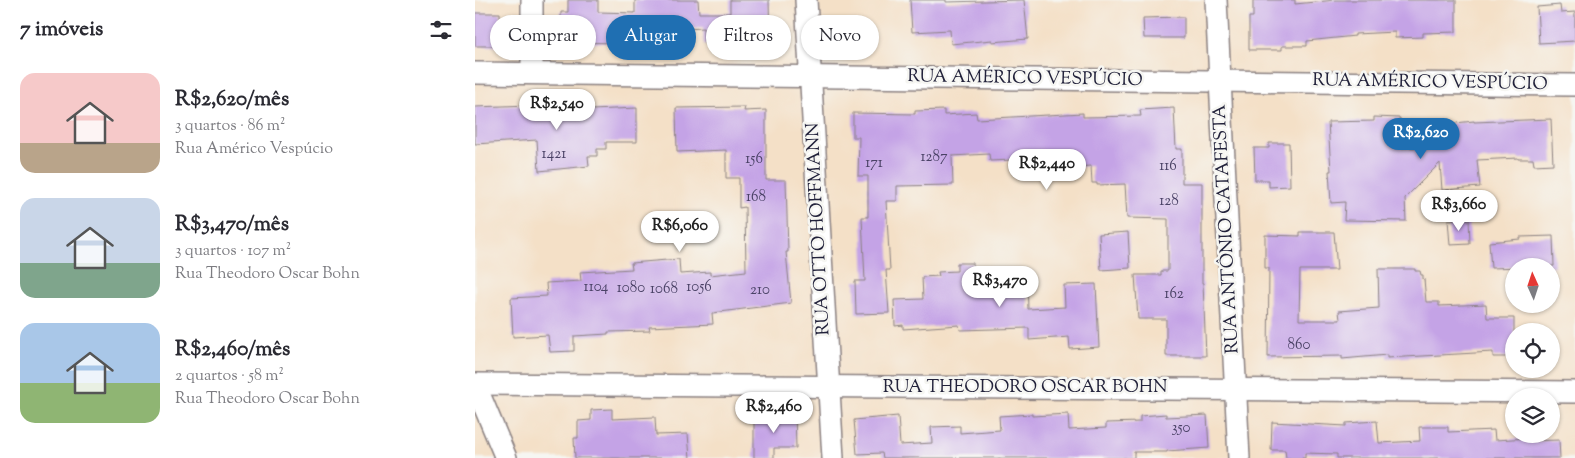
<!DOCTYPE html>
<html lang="pt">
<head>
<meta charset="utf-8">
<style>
  :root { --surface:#fff; --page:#f2f2f3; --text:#2b2b33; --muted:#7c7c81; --accent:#1f6fb2 }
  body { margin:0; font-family:"Sorts Mill Goudy",serif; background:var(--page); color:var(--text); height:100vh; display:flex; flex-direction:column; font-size:19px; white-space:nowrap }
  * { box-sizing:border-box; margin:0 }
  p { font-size:16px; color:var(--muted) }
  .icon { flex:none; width:28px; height:28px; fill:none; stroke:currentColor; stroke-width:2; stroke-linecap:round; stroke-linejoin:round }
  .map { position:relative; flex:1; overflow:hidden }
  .drawer { display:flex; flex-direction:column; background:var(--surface); width:475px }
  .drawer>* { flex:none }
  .guide { position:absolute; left:15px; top:15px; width:475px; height:45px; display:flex; gap:10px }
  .needle { width:32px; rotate:357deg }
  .buttons { position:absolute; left:1030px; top:258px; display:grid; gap:10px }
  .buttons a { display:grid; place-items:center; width:55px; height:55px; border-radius:50%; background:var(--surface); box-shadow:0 1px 4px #0004; font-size:25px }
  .price { position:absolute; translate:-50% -42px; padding:0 11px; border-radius:18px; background:#fff; color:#222; font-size:16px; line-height:32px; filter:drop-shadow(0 1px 2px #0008) }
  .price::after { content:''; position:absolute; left:50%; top:30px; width:15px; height:11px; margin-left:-8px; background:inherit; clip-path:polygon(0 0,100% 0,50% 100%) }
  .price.current { background:var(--accent); color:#fff }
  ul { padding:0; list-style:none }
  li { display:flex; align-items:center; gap:15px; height:125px; padding:0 20px }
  li span { display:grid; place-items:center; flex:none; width:140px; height:100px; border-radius:15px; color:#555 }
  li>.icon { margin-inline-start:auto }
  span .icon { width:60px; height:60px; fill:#fffc; stroke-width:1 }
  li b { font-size:21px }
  h2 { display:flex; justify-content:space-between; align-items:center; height:60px; padding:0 20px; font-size:21px }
  .pill { padding:0 18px; border-radius:22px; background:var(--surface); box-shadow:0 1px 4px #0004; font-size:18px; line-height:45px }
  .pill.current { background:var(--accent); color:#fff }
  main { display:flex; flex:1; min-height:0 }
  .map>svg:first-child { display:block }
  .building { fill:#c4a3e6 }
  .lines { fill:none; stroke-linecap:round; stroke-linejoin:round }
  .minor-casing { stroke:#8b8181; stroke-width:24 }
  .minor { stroke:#fff; stroke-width:21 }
  .labels { text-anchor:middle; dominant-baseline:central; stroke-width:5; stroke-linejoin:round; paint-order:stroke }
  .number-label { font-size:15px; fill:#4a4266 }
  .street-label { font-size:18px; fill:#22223b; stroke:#f6f6f2 }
</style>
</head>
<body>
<main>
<section class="drawer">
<h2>7 imóveis<svg class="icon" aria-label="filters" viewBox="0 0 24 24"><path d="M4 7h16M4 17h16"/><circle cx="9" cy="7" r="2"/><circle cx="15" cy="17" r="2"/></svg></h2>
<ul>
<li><span style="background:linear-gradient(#f6c9c9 70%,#b9a48a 0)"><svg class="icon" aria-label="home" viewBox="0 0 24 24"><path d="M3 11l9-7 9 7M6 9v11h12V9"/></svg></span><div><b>R$2,620/mês</b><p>3 quartos · 86 m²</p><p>Rua Américo Vespúcio</p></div></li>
<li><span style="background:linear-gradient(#c9d6e8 65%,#7fa58c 0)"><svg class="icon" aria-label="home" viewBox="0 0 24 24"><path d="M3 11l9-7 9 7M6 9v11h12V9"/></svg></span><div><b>R$3,470/mês</b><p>3 quartos · 107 m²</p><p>Rua Theodoro Oscar Bohn</p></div></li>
<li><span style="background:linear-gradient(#a9c7e8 60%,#8fb573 0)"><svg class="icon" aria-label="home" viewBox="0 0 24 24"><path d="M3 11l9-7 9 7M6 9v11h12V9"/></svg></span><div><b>R$2,460/mês</b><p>2 quartos · 58 m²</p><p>Rua Theodoro Oscar Bohn</p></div></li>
</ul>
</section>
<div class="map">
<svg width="1100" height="458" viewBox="0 0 1100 458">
  <rect width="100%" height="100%" fill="#f6f6f2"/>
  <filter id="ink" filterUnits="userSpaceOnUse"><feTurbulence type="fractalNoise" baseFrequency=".02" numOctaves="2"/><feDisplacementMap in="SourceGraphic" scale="10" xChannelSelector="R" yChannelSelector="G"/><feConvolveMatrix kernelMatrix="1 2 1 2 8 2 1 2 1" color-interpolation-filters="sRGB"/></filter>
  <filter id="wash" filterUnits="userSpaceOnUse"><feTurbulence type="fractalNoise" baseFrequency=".0096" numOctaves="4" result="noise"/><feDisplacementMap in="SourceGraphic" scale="20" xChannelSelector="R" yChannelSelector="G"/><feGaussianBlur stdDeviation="1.12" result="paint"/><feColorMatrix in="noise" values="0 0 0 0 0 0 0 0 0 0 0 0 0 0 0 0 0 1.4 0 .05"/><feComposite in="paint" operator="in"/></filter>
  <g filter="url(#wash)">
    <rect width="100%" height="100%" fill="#f4e0c7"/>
    <g id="blocks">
      <!-- building -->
      <g class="building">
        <polygon points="93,0 123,0 123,12 160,13 160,0 223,0 224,13 255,13 255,0 294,0 295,43 229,44 228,28 194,30 195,36 143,37 143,43 86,42 86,12 93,12"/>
        <polygon points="435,0 471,0 471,2 549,0 553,39 517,42 517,40 476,44 475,30 437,32"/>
        <polygon points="778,0 820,0 820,4 860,0 981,0 981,32 948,33 948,37 920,38 920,32 880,34 880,36 832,41 832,46 807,46 807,50 774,50 774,17 778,17"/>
        <polygon points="1085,5 1086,13 1100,12 1100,41 1064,43 1062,7"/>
        <polygon points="0,13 25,13 26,46 0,46"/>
        <polygon points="709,17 709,38 669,38 668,18"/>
        <polygon points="56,105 56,108 94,106 94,111 162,108 162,142 131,142 131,149 122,149 122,156 113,156 114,166 64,171 62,140 0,144 0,107"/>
        <polygon points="270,107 269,111 291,110 291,180 311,180 313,252 311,252 316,303 237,313 238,324 174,327 175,331 133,332 133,334 99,336 99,351 75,352 73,335 38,337 36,298 72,296 71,283 106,281 105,272 157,269 156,263 204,259 205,274 235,272 235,275 271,271 270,207 264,208 264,178 251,178 251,150 202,152 201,108"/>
        <polygon points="699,108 701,149 707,149 707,183 727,183 727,283 728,283 731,356 691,356 691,319 663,319 660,275 686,275 686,271 693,271 693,219 652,218 650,184 622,185 622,183 617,183 616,166 583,168 582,158 515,161 514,154 477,156 478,185 422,186 422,201 411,201 415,270 411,270 414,313 381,314 380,281 390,281 387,217 393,217 393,176 383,176 384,137 378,137 378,113 440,114 440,111 469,110 469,115 501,113 502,119 608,113 608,117 666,116 665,110"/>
        <polygon points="899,117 925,118 925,148 964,147 962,125 999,121 999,122 1076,119 1078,164 1059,165 1058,159 1043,159 1043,158 1002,160 1005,187 967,190 965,163 930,198 931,221 869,220 870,202 856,203 854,171 856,171 853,122 899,121"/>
        <polygon points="794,143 814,143 815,186 794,187 794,180 780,180 779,148 794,148"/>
        <polygon points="994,219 995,244 975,245 973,220"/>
        <polygon points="653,232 655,268 626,270 624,234"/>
        <polygon points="825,232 859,232 862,270 825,270 824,320 865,320 864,311 904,308 903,269 940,269 940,271 945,271 946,275 948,275 948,279 949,279 951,302 964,302 964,306 1011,304 1012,318 1039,318 1039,357 1018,357 1018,352 912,358 912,355 867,359 867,356 793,357 794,268 790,268 790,235 825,236"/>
        <polygon points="1078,236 1079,266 1016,268 1014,242 1045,239 1045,237"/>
        <polygon points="482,263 498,263 498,277 552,277 553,309 590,307 589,285 621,284 624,347 595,349 594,337 554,340 554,328 485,330 484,325 428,329 428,325 420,326 419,300 448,299 447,277 464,276 463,272 482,271"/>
        <polygon points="137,409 137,419 180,417 181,435 213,434 215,458 100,458 99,438 103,438 103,421 116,420 116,410"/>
        <polygon points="296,412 320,412 321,448 299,448 299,458 279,458 279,418 296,418"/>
        <polygon points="557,414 557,416 593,414 594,430 631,428 631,423 665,422 665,416 691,414 691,417 732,415 734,448 692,451 692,452 659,452 659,458 408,458 407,453 382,454 379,420 423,416 425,445 457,443 456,427 485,426 485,433 525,430 524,416"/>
        <polygon points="902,421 904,443 945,441 944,427 973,427 973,432 1019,430 1020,440 1054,438 1054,441 1084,440 1085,458 862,458 862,454 830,453 830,458 811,458 810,450 796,450 797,422 871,426 871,423"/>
      </g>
    </g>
  </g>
  <g filter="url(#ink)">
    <use href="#blocks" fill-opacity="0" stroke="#8b8181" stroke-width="1"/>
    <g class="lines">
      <defs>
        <g id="minor">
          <polyline points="331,0 358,458"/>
          <polyline points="741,0 764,458"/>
          <polyline points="0,73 1100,85"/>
          <polyline points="57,73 57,0"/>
          <polyline points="0,384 1100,392"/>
          <polyline points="0,384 31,458"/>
        </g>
      </defs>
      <!-- minor casing -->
      <use href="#minor" class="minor-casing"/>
      <!-- minor -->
      <use href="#minor" class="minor"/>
    </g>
  </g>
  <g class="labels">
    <!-- number labels -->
    <g class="number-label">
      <text x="79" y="154">1421</text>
      <text x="459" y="157">1287</text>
      <text x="279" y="159">156</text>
      <text x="399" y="163">171</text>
      <text x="693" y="166">116</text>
      <text x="281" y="197">168</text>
      <text x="694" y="201">128</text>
      <text x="121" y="287">1104</text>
      <text x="224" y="287">1056</text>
      <text x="156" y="288">1080</text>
      <text x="189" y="289">1068</text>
      <text x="285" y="290">210</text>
      <text x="699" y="294">162</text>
      <text x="824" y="345">860</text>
      <text x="706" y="428">350</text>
    </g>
    <!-- street labels -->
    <g class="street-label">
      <text transform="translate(550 79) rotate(1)">RUA AMÉRICO VESPÚCIO</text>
      <text transform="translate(955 83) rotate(1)">RUA AMÉRICO VESPÚCIO</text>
      <text transform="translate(344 229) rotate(-93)">RUA OTTO HOFFMANN</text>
      <text transform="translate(752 229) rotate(-93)">RUA ANTÔNIO CATAFESTA</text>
      <text x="550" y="388">RUA THEODORO OSCAR BOHN</text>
    </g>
  </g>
</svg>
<div class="buttons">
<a><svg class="needle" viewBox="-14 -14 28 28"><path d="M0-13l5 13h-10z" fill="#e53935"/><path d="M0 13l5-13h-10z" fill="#7c7c81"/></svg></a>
<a><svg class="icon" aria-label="locate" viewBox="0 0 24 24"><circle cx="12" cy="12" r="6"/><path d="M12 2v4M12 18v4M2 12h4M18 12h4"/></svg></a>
<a><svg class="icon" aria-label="layers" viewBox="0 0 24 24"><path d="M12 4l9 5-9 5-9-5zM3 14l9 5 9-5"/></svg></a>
</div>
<b class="price" style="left:82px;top:131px">R$2,540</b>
<b class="price current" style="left:946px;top:160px">R$2,620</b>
<b class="price" style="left:572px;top:191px">R$2,440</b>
<b class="price" style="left:984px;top:232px">R$3,660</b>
<b class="price" style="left:205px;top:253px">R$6,060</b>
<b class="price" style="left:525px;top:308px">R$3,470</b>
<b class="price" style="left:299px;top:434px">R$2,460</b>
<div class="guide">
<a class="pill">Comprar</a>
<a class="pill current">Alugar</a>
<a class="pill">Filtros</a>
<a class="pill">Novo</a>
</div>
</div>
</main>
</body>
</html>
